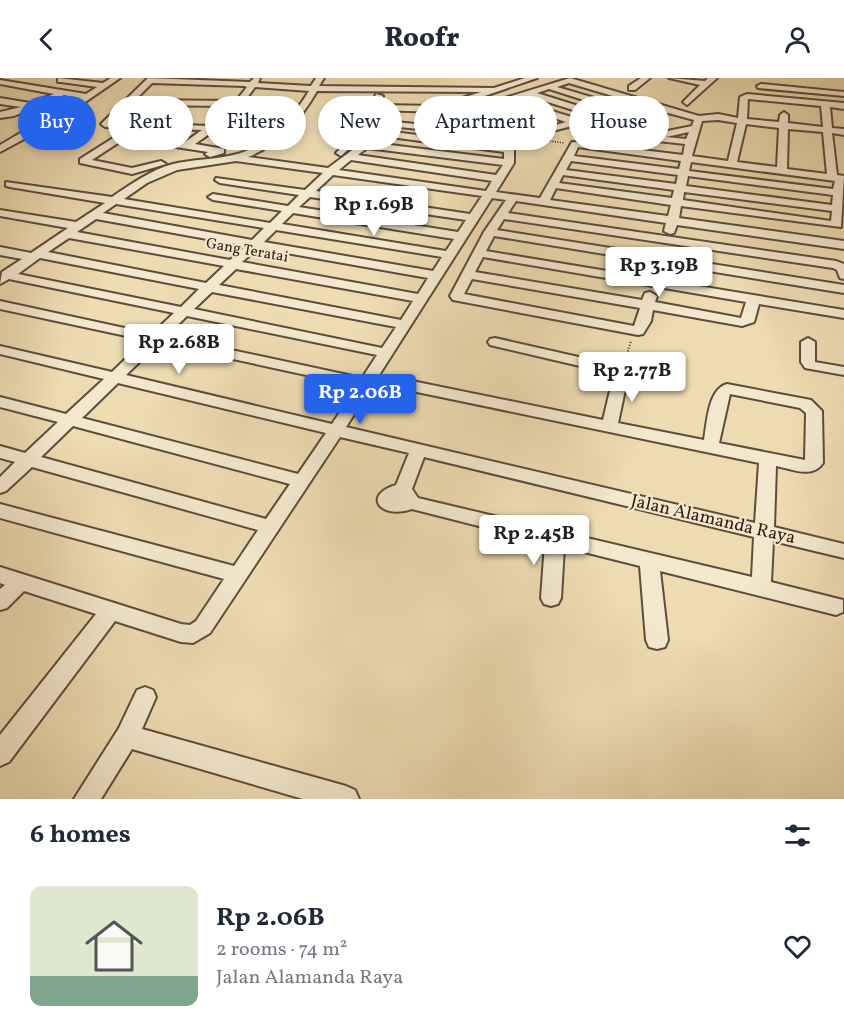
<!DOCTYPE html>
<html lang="en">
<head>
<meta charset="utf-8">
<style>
  :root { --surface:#fff; --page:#f6f6f7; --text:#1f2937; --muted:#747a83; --accent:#2563eb }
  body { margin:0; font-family:Vollkorn,serif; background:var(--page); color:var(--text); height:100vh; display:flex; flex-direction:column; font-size:22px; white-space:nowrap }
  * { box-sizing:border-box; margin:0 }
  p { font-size:20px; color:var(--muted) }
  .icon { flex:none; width:33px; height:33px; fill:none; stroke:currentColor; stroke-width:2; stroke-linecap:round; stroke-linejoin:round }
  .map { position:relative; height:721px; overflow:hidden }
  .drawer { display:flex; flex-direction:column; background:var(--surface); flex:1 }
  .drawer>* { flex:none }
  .hud { position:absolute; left:18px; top:18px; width:808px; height:54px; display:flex; gap:12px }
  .price { position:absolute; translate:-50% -51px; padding:0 14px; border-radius:6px; background:#fff; color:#222; font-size:20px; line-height:39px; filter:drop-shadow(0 2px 3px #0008) }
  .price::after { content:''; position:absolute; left:50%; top:36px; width:18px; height:14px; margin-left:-9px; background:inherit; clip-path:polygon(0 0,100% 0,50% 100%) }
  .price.on { background:var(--accent); color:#fff }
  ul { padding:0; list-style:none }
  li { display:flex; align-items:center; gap:18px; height:150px; padding:0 30px }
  li span { display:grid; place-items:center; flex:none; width:168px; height:120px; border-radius:12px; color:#555 }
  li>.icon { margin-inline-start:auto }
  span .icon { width:72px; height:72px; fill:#fffc; stroke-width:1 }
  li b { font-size:26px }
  h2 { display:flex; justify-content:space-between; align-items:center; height:72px; padding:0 30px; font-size:26px }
  .tag { padding:0 21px; border-radius:27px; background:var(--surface); box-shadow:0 3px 9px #0003; font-size:21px; line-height:54px }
  .tag.on { background:var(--accent); color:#fff }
  header { display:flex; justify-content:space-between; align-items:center; height:78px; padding:0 30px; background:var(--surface); font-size:27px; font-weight:800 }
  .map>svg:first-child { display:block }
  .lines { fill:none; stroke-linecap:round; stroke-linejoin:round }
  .minor-casing { stroke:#5e4c3c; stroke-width:4 }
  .path-far1 { stroke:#2f1c14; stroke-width:1.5; stroke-dasharray:1 1.5; stroke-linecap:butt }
  .path { stroke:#2f1c14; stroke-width:2; stroke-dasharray:1 2; stroke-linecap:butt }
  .minor { fill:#f3e8cd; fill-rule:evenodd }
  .labels { text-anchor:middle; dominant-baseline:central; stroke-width:4.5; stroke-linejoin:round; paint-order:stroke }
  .far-street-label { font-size:15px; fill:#2f1c14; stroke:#f3e8cd }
  .street-label { font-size:18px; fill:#2f1c14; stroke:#f3e8cd }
</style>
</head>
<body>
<header><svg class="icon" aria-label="back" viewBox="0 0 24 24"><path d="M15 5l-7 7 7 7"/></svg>Roofr<svg class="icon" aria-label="person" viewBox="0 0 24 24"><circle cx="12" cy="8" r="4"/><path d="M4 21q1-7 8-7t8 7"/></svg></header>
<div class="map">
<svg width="844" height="721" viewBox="0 0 844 721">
  <rect width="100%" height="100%" fill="#eddbb2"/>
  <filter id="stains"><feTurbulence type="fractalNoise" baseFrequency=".00333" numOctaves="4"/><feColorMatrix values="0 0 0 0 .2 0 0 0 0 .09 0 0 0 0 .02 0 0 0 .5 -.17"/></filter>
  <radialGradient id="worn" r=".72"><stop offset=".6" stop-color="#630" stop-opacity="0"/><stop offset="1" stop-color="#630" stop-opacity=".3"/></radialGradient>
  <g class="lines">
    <defs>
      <g id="minor">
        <polygon points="58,0 103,5 111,0 120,0 59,42 0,74 0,67 80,20 64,17 14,38 0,40 0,34 21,29 0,26 0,20 30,25 54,16 0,6 0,2 86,16 97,9 61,4 58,4"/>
        <path d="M148,0L250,4L254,0H260L258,5L311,8L316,0H324L319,8L494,10L525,0H537L438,34L379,32L373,48L341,78L336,75L366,45L376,16L383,18L380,27L437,28L481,14L317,13C301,41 278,67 248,79L328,90L378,53L385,43L457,50L469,38L505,24V20L570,0L699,38L718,36L738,40L740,19L747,16L844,25V31L830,29L832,50L844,51V57L832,55L837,97L844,98L841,149L681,128L679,140L844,163V171L677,147L674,155L670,156L664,153L666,145L516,123L508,135L836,183L844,186V201L840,200L837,192L833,190L504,141L497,152L844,207V215L494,158L486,173L844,232V240L759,226L754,244L742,248L653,232L651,243L643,256L638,257L453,222L450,218L484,154L506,122L492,120L346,349L755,445L759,385L412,313L404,308L412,303L603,342L614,296L490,267L488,264L490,261L495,260L627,290L629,293L618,345L704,362C707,345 708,311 727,306L811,322L822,333L823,385C812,401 792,391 776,388L774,449L844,466V480L773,463L771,504L843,522V534L836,537L660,493L668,562L665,569L657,571L649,569L646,562L640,488L564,469L561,520L558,526L551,528L544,526L541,520L545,465L412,431C380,442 362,417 396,407L409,375L340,359L210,555L193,565L181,564L115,543L9,684L0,688V657L96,536L24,513L7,530L0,532V511L5,507L0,505V489L181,546L190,547L196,543L224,501L0,440V426L234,488L258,452L32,389L6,413L0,415V399L15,384L0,380V368L25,375L58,344L0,329V319L66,336L104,301L0,276V268L112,294L145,262L0,231V223L152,256L174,235L9,201L0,206L2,194L22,181L0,177V169L31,175L68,150L0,138V132L76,144L105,125L10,109L6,108V104L112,119C131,106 151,92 173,86C193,81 214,82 233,77C266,70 292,41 309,13L255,9L232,40L195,66L224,71V75L210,79L205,76L208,74L124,61L92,82L132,90L161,83L166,86L132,96L80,85V81L129,50L105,49L101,46ZM152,5L244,8L247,9L236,23L135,22ZM569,5L653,30L642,34L557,9ZM549,11L634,38L623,42L537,15ZM529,18L614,45L604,49L516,22ZM748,21L821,28L823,49L788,45V37L784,34L780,37L779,44L747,41ZM513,26L566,44L552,48L504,30ZM130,27L232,28L226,36L209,48L113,44ZM661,33L694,42L692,48L648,57L615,54L608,67L572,64L540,120L496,114L514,85V72L521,61L576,47L605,55ZM496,34L542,50L518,56L466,51L475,42ZM718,42L737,45L728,83L692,78L702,43ZM746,46L779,50L777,89L737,84ZM390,48L512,61L506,69L387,53ZM141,50L202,52L185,64L131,57ZM788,51L823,54L827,96L787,91ZM689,54L686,61L666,59ZM383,58L504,74V81L374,65ZM621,59L685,66L683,77L617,69ZM578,69L681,83L679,91L574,78ZM367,70L503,87L496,97L358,77ZM351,82L492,103L486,113L339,92ZM236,83L323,95L305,112L216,100L215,102L220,105L299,117L288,128L213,116L208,119L213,122L282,133L270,145L124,121L147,105L177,92ZM571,83L678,97L676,106L566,92ZM691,84L835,103L833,111L689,93ZM333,97L482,118L470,136L316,113ZM563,97L674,112L672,120L559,105ZM688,98L833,117L832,127L686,108ZM556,110L671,127L668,138L550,122ZM684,114L832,133L831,143L683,122ZM310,119L466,142L458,154L299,129ZM116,126L264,150L252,162L103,135ZM293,135L454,161L446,173L282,146ZM96,141L246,168L230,182L77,154ZM276,152L442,179L433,193L264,164ZM69,160L224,188L206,205L48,174ZM258,170L428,200L418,216L242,184ZM483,179L746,224L741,240L655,224L657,218L650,214L645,215L642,222L475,194ZM40,180L199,211L181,229L18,196ZM236,191L413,223L401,242L219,207ZM472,201L640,230L634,248L464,216ZM212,214L396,249L382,270L194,231ZM187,238L377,277L362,300L166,258ZM159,265L357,308L332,346L126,297ZM118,305L326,355L298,396L82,340ZM730,316L800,330L806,335L805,382L719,365ZM73,348L290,406L266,441L41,379ZM424,379L754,459L752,499L418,420L412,411Z"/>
        <polygon points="641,0 650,0 635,12 629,12 629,8"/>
        <polygon points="669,0 705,3 708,0 717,0 687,27 683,24 700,7"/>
        <polygon points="761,6 844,14 844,18 758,10 757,8"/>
        <polygon points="808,260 815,264 815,284 844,289 844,297 805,290 801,284 801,264"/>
        <polygon points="145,609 153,612 156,619 142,651 346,708 355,712 359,721 303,721 132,671 101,721 74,721 119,650 137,612"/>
      </g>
    </defs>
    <!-- minor casing -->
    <use href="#minor" class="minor-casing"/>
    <!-- path-far1 -->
    <polyline class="path-far1" points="550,63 564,65"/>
    <!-- path -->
    <polyline class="path" points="625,282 631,263"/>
    <!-- minor -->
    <use href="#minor" class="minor"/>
  </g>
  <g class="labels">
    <!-- far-street labels -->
    <g class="far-street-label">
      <text transform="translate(247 173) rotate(10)">Gang Teratai</text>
    </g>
    <!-- street labels -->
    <g class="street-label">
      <text transform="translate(713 442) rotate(13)">Jalan Alamanda Raya</text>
    </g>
  </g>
  <rect width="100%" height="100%" filter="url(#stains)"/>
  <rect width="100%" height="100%" fill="url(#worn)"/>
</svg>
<b class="price" style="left:374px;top:159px">Rp 1.69B</b>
<b class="price" style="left:659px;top:220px">Rp 3.19B</b>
<b class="price" style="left:179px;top:297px">Rp 2.68B</b>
<b class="price" style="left:632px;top:325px">Rp 2.77B</b>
<b class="price on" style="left:360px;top:347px">Rp 2.06B</b>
<b class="price" style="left:534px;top:488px">Rp 2.45B</b>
<div class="hud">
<a class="tag on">Buy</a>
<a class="tag">Rent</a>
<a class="tag">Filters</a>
<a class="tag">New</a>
<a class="tag">Apartment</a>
<a class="tag">House</a>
</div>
</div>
<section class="drawer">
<h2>6 homes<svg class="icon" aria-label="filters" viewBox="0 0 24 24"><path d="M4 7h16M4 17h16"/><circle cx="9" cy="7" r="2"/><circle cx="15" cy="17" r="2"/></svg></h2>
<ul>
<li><span style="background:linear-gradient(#dfe7d0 75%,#7fa58c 0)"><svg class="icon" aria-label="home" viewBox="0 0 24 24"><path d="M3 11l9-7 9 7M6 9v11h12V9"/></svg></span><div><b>Rp 2.06B</b><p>2 rooms · 74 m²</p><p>Jalan Alamanda Raya</p></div><svg class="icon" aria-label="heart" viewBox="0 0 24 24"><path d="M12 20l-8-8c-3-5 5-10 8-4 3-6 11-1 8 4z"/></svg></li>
</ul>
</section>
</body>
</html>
